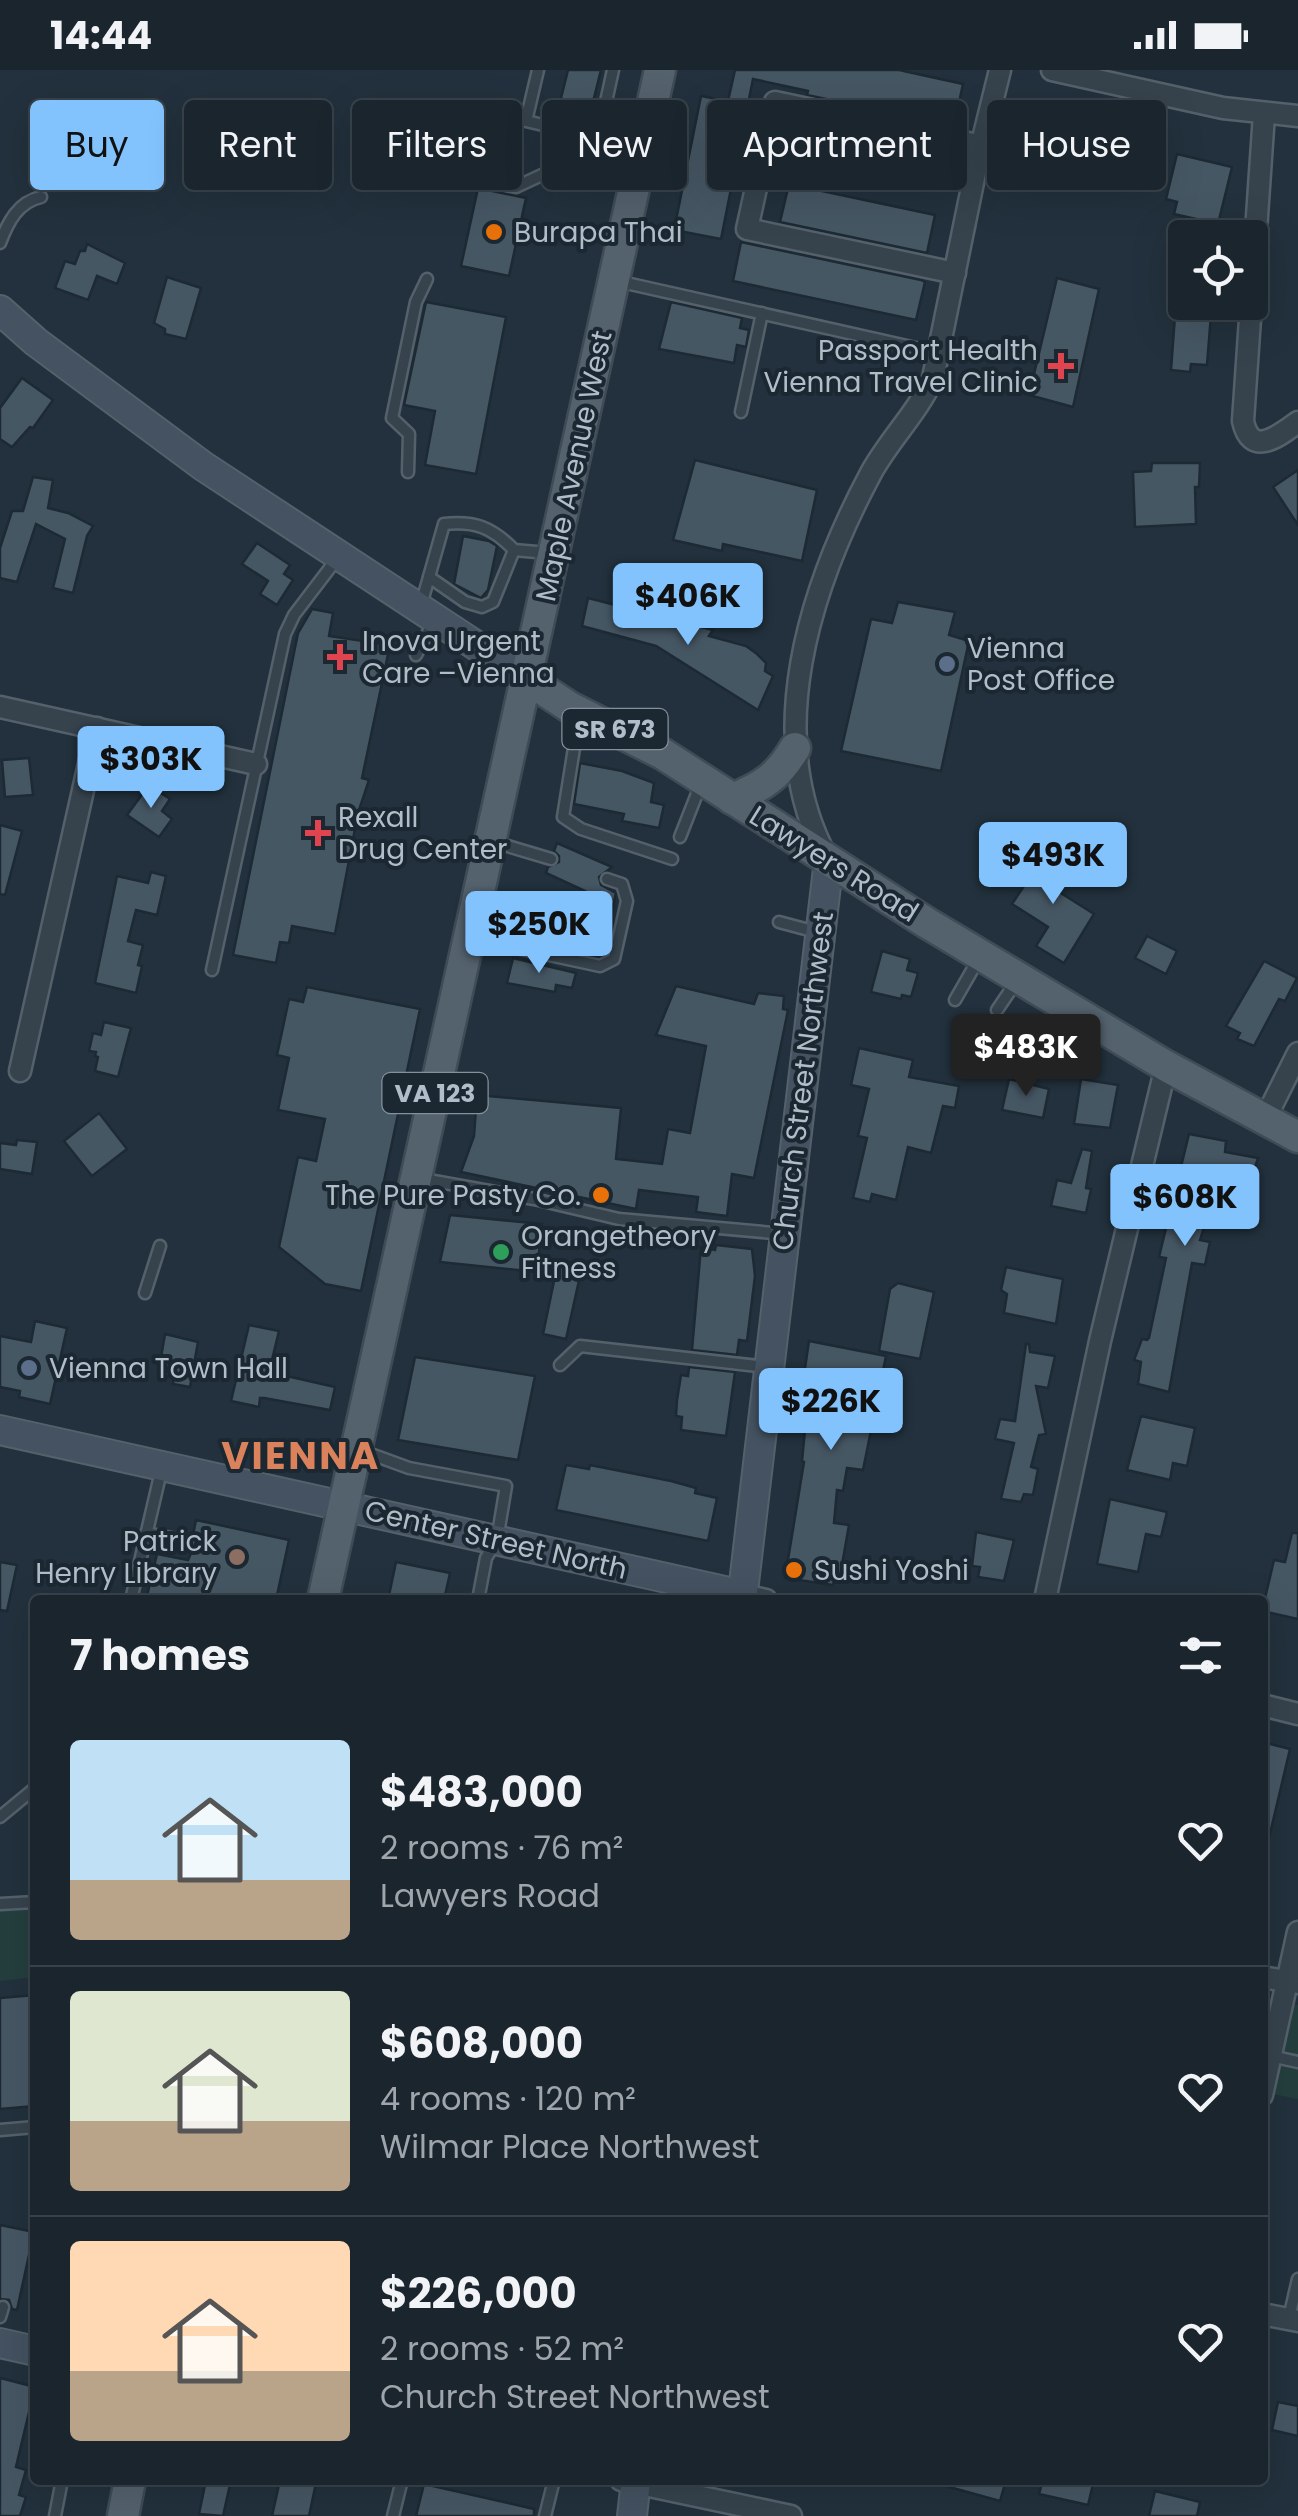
<!DOCTYPE html>
<html lang="en">
<head>
<meta charset="utf-8">
<style>
  :root { --surface:#1a252e; --page:#232d36; --text:#f1f3f6; --muted:#9fa5aa; --line:#38424a; --accent:#82c2fd }
  body { margin:0; font-family:Poppins,sans-serif; background:var(--page); color:var(--text); height:100vh; display:flex; flex-direction:column; font-size:38px; white-space:nowrap }
  * { box-sizing:border-box; margin:0 }
  p { font-size:32px; color:var(--muted) }
  .icon { flex:none; width:55px; height:55px; fill:none; stroke:currentColor; stroke-width:2; stroke-linecap:round; stroke-linejoin:round }
  .map { position:relative; flex:1; overflow:hidden }
  .side { position:absolute; left:30px; top:1525px; width:1238px; height:890px; display:flex; flex-direction:column; background:var(--surface); border-radius:10px; box-shadow:0 10px 40px #0002,0 0 0 2px var(--line) }
  .side>* { flex:none }
  .banner { position:absolute; left:30px; top:30px; width:1240px; height:90px; display:flex; gap:20px }
  .fabs { position:absolute; left:1168px; top:150px; display:grid; gap:20px }
  .fabs a { display:grid; place-items:center; width:100px; height:100px; border-radius:10px; background:var(--surface); box-shadow:0 10px 40px #0002,0 0 0 2px var(--line); font-size:50px }
  .price { position:absolute; translate:-50% -85px; padding:0 22px; border-radius:10px; background:var(--accent); color:#111; font-size:32px; line-height:65px; filter:drop-shadow(0 2px 5px #0008) }
  .price::after { content:''; position:absolute; left:50%; top:60px; width:30px; height:22px; margin-left:-15px; background:inherit; clip-path:polygon(0 0,100% 0,50% 100%) }
  .price.on { background:#222; color:#fff }
  ul { padding:0; list-style:none }
  li { display:flex; align-items:center; gap:30px; height:250px; padding:0 40px }
  li+li { border-top:2px solid var(--line) }
  li span { display:grid; place-items:center; flex:none; width:280px; height:200px; border-radius:10px; color:#555 }
  li>.icon { margin-inline-start:auto }
  span .icon { width:120px; height:120px; fill:#fffc; stroke-width:1 }
  li b { font-size:42px }
  h2 { display:flex; justify-content:space-between; align-items:center; height:120px; padding:0 40px; font-size:42px }
  .chip { padding:0 35px; border-radius:10px; background:var(--surface); box-shadow:0 10px 40px #0002,0 0 0 2px var(--line); font-size:35px; line-height:90px }
  .chip.on { background:var(--accent); color:#111 }
  .status { display:flex; justify-content:space-between; align-items:center; height:70px; padding:0 50px; background:var(--surface); direction:ltr }
  .status svg { height:28px; fill:currentColor }
  .map>svg:first-child { display:block }
  .grass { fill:#243e3e }
  .building { fill:#465764; stroke:#1d2a34; stroke-width:2.5 }
  .lines { fill:none; stroke-linecap:round; stroke-linejoin:round }
  .lane-casing { stroke:#54616b; stroke-width:15 }
  .street-casing { stroke:#54616b; stroke-width:25 }
  .secondary-casing { stroke:#54616b; stroke-width:32 }
  .primary-casing { stroke:#3f4c56; stroke-width:35 }
  .lane { stroke:#36434d; stroke-width:10 }
  .street { stroke:#36434d; stroke-width:20 }
  .secondary { stroke:#445261; stroke-width:28 }
  .primary { stroke:#54626e; stroke-width:30 }
  .food-dot { fill:#e8710a; stroke:#1b2832; stroke-width:4 }
  .health-dot { fill:#e0444e; stroke:#1b2832; stroke-width:4 }
  .service-dot { fill:#5c6f8a; stroke:#1b2832; stroke-width:4 }
  .leisure-dot { fill:#2e9e5b; stroke:#1b2832; stroke-width:4 }
  .education-dot { fill:#8d6e63; stroke:#1b2832; stroke-width:4 }
  .labels { text-anchor:middle; dominant-baseline:central; stroke-width:8; stroke-linejoin:round; paint-order:stroke }
  .shield { fill:#1b2832; stroke:#84919c; stroke-width:2.5 }
  .shield-label { font-size:25px; font-weight:bold; fill:#b1bec9 }
  .poi-label { font-size:28px; fill:#b1bec9; stroke:#1b2832; text-anchor:start }
  .street-label { font-size:28px; fill:#b1bec9; stroke:#1b2832 }
  .district-label { font-size:38px; font-weight:bold; letter-spacing:2.5px; fill:#da825b; stroke:#1b2832 }
</style>
</head>
<body>
<div class="status"><b>14:44</b><svg viewBox="0 0 49 12"><path d="M0 12V9h3v3zM5 12V6h3v6zM10 12V3h3v9zM15 12V0h3v12zM26 1h20v11H26zM47 4h2v5h-2z"/></svg></div>
<div class="map">
<svg width="1298" height="2446" viewBox="0 0 1298 2446">
  <rect width="100%" height="100%" fill="#22313d"/>
  <!-- grass -->
  <g class="grass">
    <polygon points="35,1838 35,1907 0,1911 0,1840"/>
    <polygon points="1262,1928 1298,1935 1298,2029 1263,2022"/>
  </g>
  <!-- building -->
  <g class="building">
    <polygon points="568,0 601,0 589,48 558,40"/>
    <polygon points="735,0 899,0 963,14 954,56 807,25 808,21 753,9 721,169 674,160 701,26 728,31"/>
    <polygon points="801,52 951,83 944,116 794,84"/>
    <polygon points="50,54 84,71 89,61 106,70 84,111 35,82"/>
    <polygon points="1088,62 1133,73 1125,108 1071,95 1077,69"/>
    <polygon points="1177,84 1232,97 1218,154 1174,144 1177,132 1166,129"/>
    <polygon points="789,114 935,145 927,183 780,152"/>
    <polygon points="478,118 526,128 509,206 461,196"/>
    <polygon points="741,172 921,210 925,212 916,250 733,211"/>
    <polygon points="87,174 125,193 117,214 97,206 88,230 55,218 65,191 75,194 80,181 85,181"/>
    <polygon points="167,207 201,218 186,269 165,264 165,259 154,253"/>
    <polygon points="1057,208 1099,219 1073,337 1029,325"/>
    <polygon points="426,232 506,247 476,404 425,395 435,341 404,335"/>
    <polygon points="671,232 742,248 740,258 749,260 746,277 737,275 734,293 659,279"/>
    <polygon points="1176,232 1212,232 1207,295 1191,294 1190,302 1171,300"/>
    <polygon points="22,308 53,330 33,358 30,357 12,377 0,369 0,338"/>
    <polygon points="695,390 817,420 802,491 723,474 722,481 673,470"/>
    <polygon points="1152,393 1200,393 1199,417 1195,417 1196,454 1135,457 1133,402 1151,401"/>
    <polygon points="1298,400 1298,455 1273,417"/>
    <polygon points="33,407 53,410 48,438 68,443 93,456 87,466 73,523 53,518 65,469 36,454 17,512 0,508 0,478 12,441 23,441"/>
    <polygon points="463,466 489,471 497,476 488,520 481,528 454,514"/>
    <polygon points="257,473 290,495 284,504 293,510 277,535 260,524 268,511 242,494"/>
    <polygon points="588,528 713,560 709,566 746,576 757,584 766,593 765,601 773,606 758,640 656,576 582,556"/>
    <polygon points="898,532 955,542 949,565 969,571 941,701 841,681 871,549 892,553"/>
    <polygon points="312,539 333,543 329,566 390,575 362,708 369,710 358,743 335,864 292,856 289,873 280,872 276,893 233,885 298,563"/>
    <polygon points="29,688 33,725 5,727 2,690"/>
    <polygon points="580,693 622,701 654,713 651,732 664,735 659,758 622,751 624,744 574,734"/>
    <polygon points="149,715 170,729 162,741 172,749 159,767 127,745"/>
    <polygon points="0,755 22,761 5,825 0,824"/>
    <polygon points="557,773 612,797 599,807 601,815 616,823 602,885 570,878 585,821 546,803 548,797 559,792 559,786 554,781"/>
    <polygon points="1051,775 1065,785 1056,798 1067,805 1056,820 1094,844 1064,893 1036,876 1048,857 1012,834"/>
    <polygon points="151,802 166,806 157,845 136,840 128,871 143,875 138,895 142,896 136,923 95,913 117,806 148,813"/>
    <polygon points="1147,866 1177,881 1166,904 1135,888"/>
    <polygon points="882,881 910,889 907,900 918,903 911,927 902,925 901,929 871,922"/>
    <polygon points="513,888 576,903 572,918 556,915 555,922 507,913"/>
    <polygon points="1264,891 1297,908 1285,931 1279,929 1254,976 1237,969 1240,963 1226,956"/>
    <polygon points="676,916 754,934 758,923 784,926 783,939 788,940 754,1108 732,1104 727,1146 696,1142 698,1127 639,1120 636,1139 461,1102 474,1066 477,1025 621,1038 616,1089 662,1094 668,1059 690,1063 706,976 656,965"/>
    <polygon points="307,917 420,939 361,1221 325,1214 279,1177 298,1087 316,1091 325,1049 278,1040 289,988 277,985 289,929 303,932"/>
    <polygon points="104,952 131,958 118,1007 95,1001 98,987 95,986 96,982 89,981 93,963 101,965"/>
    <polygon points="859,978 913,990 909,1007 959,1016 955,1038 943,1036 931,1083 908,1077 896,1130 872,1124 870,1132 853,1128 867,1068 858,1066 869,1019 851,1015"/>
    <polygon points="1009,1009 1049,1019 1043,1048 1002,1040"/>
    <polygon points="1081,1009 1118,1015 1110,1058 1074,1054"/>
    <polygon points="99,1043 127,1079 92,1106 64,1071"/>
    <polygon points="1189,1064 1226,1071 1225,1082 1258,1088 1251,1110 1221,1104 1200,1170 1210,1172 1205,1195 1192,1193 1169,1322 1138,1314 1141,1292 1134,1290 1142,1269 1147,1270 1149,1268 1166,1188 1159,1187"/>
    <polygon points="17,1070 37,1072 32,1104 0,1099 0,1073 16,1075"/>
    <polygon points="1082,1079 1092,1081 1086,1118 1091,1119 1086,1143 1051,1136 1057,1110 1071,1113"/>
    <polygon points="450,1145 542,1154 537,1202 440,1192"/>
    <polygon points="716,1175 752,1179 755,1206 747,1271 739,1270 737,1285 692,1280 701,1177 715,1180"/>
    <polygon points="558,1192 582,1197 566,1269 543,1264"/>
    <polygon points="1006,1197 1063,1209 1056,1254 1004,1243 1007,1224 1001,1220"/>
    <polygon points="898,1213 934,1222 920,1289 879,1281 890,1219"/>
    <polygon points="35,1251 67,1258 50,1334 19,1327 20,1321 0,1317 0,1266 31,1272"/>
    <polygon points="249,1255 279,1261 269,1302 335,1317 330,1340 264,1328 260,1328 259,1337 231,1331"/>
    <polygon points="165,1264 198,1272 190,1317 173,1314 174,1307 158,1305"/>
    <polygon points="809,1271 886,1286 863,1400 847,1398 843,1421 837,1420 834,1453 849,1455 839,1512 834,1511 833,1515 785,1508 804,1392 802,1391 805,1360 796,1359"/>
    <polygon points="1026,1274 1029,1274 1030,1282 1055,1286 1048,1318 1036,1316 1046,1364 1039,1365 1031,1397 1038,1399 1033,1425 1024,1424 1021,1432 1001,1429 1014,1373 995,1369 1000,1349 1015,1351"/>
    <polygon points="415,1287 535,1306 518,1390 398,1370"/>
    <polygon points="689,1297 735,1302 726,1366 681,1360 682,1347 676,1346 677,1330 681,1305 688,1306"/>
    <polygon points="1141,1346 1195,1358 1187,1396 1173,1393 1170,1410 1127,1400"/>
    <polygon points="566,1395 589,1399 590,1395 671,1411 696,1418 695,1423 717,1428 708,1471 556,1440"/>
    <polygon points="1110,1429 1167,1442 1161,1467 1146,1464 1138,1502 1097,1494"/>
    <polygon points="196,1450 289,1470 276,1530 146,1530 157,1484 188,1490 195,1474 193,1465"/>
    <polygon points="976,1462 1014,1470 1004,1511 978,1507 980,1497 972,1496"/>
    <polygon points="1292,1463 1298,1463 1298,1549 1262,1541 1274,1490 1285,1492"/>
    <polygon points="0,1492 17,1495 7,1541 0,1540"/>
    <polygon points="396,1492 450,1503 444,1530 388,1530"/>
    <polygon points="1262,1672 1290,1679 1269,1768 1262,1768"/>
    <polygon points="35,1925 35,2036 0,2039 0,1928"/>
    <polygon points="0,2155 34,2162 17,2240 12,2239 9,2230 0,2229"/>
    <polygon points="0,2308 35,2317 16,2397 26,2400 19,2425 26,2427 20,2446 0,2446"/>
    <polygon points="1278,2332 1298,2336 1298,2366 1272,2360"/>
    <polygon points="206,2410 231,2410 223,2446 199,2444"/>
    <polygon points="280,2410 316,2413 309,2446 272,2446"/>
    <polygon points="942,2410 1006,2410 1000,2431 942,2415"/>
    <polygon points="1043,2410 1094,2410 1088,2435 1039,2424"/>
    <polygon points="424,2414 534,2439 534,2446 416,2446"/>
    <polygon points="1155,2421 1200,2432 1197,2446 1149,2446"/>
  </g>
  <g class="lines">
    <defs>
      <g id="lane">
        <polyline points="538,0 526,51 598,68 613,0"/>
        <polyline points="444,102 516,117 546,103"/>
        <path d="M0,173C8,152 18,132 41,127"/>
        <polyline points="617,211 938,283"/>
        <polyline points="741,342 762,243"/>
        <polyline points="408,402 409,364 392,348 416,232 427,209"/>
        <polyline points="429,507 465,532 482,537 493,532 514,480"/>
        <path d="M421,535L444,454C475,451 492,457 514,480L548,483"/>
        <polyline points="416,585 434,551"/>
        <polyline points="579,647 563,747 581,759 672,789"/>
        <polyline points="680,767 702,711"/>
        <polyline points="494,772 551,789"/>
        <polyline points="779,852 820,863"/>
        <polyline points="471,868 600,896 614,889 627,831 622,814 607,809"/>
        <polyline points="212,900 285,564 294,545 339,486"/>
        <polyline points="955,930 978,890"/>
        <polyline points="997,940 1016,912"/>
        <polyline points="417,1108 534,1129 619,1149 785,1164"/>
        <polyline points="145,1223 160,1176"/>
        <polyline points="560,1295 580,1276 767,1297"/>
        <polyline points="357,1379 409,1398 506,1416 497,1470 486,1488 478,1530"/>
        <polyline points="146,1463 187,1471"/>
        <polyline points="131,1530 162,1397"/>
        <polyline points="0,1747 35,1718"/>
        <polyline points="0,1834 35,1832"/>
        <polyline points="1271,1986 1298,1992"/>
        <polyline points="0,2060 35,2057"/>
        <polyline points="0,2247 3,2237"/>
        <polyline points="1289,2248 1298,2209"/>
        <polyline points="55,2446 62,2410"/>
        <polyline points="393,2446 402,2410"/>
        <polyline points="545,2446 554,2410"/>
      </g>
      <g id="street">
        <polyline points="1052,0 1223,38 1298,46"/>
        <path d="M1264,44L1243,351C1251,389 1280,365 1298,352"/>
        <polyline points="955,203 747,159 775,32 982,76"/>
        <polyline points="0,637 256,694"/>
        <path d="M827,788C761,667 810,517 871,403C889,370 918,342 933,308L977,93L1000,0"/>
        <polyline points="20,1001 97,658"/>
        <polyline points="1265,1049 1298,983"/>
        <polyline points="743,1525 766,1530"/>
        <polyline points="1045,1530 1100,1271 1166,996"/>
        <polyline points="1262,1635 1298,1644"/>
        <polyline points="1262,1907 1298,1913"/>
        <polyline points="1262,2025 1298,1862"/>
        <polyline points="1262,2244 1298,2251"/>
        <polyline points="621,2410 791,2446"/>
      </g>
      <g id="secondary">
        <polyline points="0,240 36,272 203,396 527,609"/>
        <polyline points="0,1360 743,1525"/>
        <polyline points="742,1530 829,790"/>
        <polyline points="0,2273 35,2281"/>
        <polyline points="632,2446 636,2410"/>
      </g>
      <g id="primary">
        <polyline points="527,609 571,638 663,684 927,853 1166,996 1298,1067"/>
        <path d="M732,729C762,717 779,706 795,678"/>
        <polyline points="323,1530 660,0"/>
        <polyline points="123,2446 130,2410"/>
      </g>
    </defs>
    <!-- lane casing -->
    <use href="#lane" class="lane-casing"/>
    <!-- street casing -->
    <use href="#street" class="street-casing"/>
    <!-- secondary casing -->
    <use href="#secondary" class="secondary-casing"/>
    <!-- primary casing -->
    <use href="#primary" class="primary-casing"/>
    <!-- lane -->
    <use href="#lane" class="lane"/>
    <!-- street -->
    <use href="#street" class="street"/>
    <!-- secondary -->
    <use href="#secondary" class="secondary"/>
    <!-- primary -->
    <use href="#primary" class="primary"/>
  </g>
  <!-- markers -->
  <g class="food-dot">
    <circle cx="494" cy="162" r="10"/>
    <circle cx="601" cy="1125" r="10"/>
    <circle cx="794" cy="1500" r="10"/>
  </g>
  <g class="health-dot">
    <path d="M1056 281h10v10h10v10h-10v10h-10v-10h-10v-10h10z"/>
    <path d="M335 572h10v10h10v10h-10v10h-10v-10h-10v-10h10z"/>
    <path d="M313 748h10v10h10v10h-10v10h-10v-10h-10v-10h10z"/>
  </g>
  <g class="service-dot">
    <circle cx="947" cy="594" r="10"/>
    <circle cx="29" cy="1298" r="10"/>
  </g>
  <circle class="leisure-dot" cx="501" cy="1182" r="10"/>
  <circle class="education-dot" cx="237" cy="1487" r="10"/>
  <g class="labels">
    <!-- shield labels -->
    <g class="shield">
      <rect x="562.5" y="639" width="105" height="40" rx="8"/>
      <rect x="382.5" y="1003" width="105" height="40" rx="8"/>
    </g>
    <g class="shield-label">
      <text x="615" y="659">SR 673</text>
      <text x="435" y="1023">VA 123</text>
    </g>
    <!-- poi labels -->
    <g class="poi-label">
      <text x="514" y="162">Burapa Thai</text>
      <text x="1038" y="280" text-anchor="end">Passport Health<tspan x="1038" dy="32">Vienna Travel Clinic</tspan></text>
      <text x="362" y="571">Inova Urgent<tspan x="362" dy="32">Care –Vienna</tspan></text>
      <text x="967" y="578">Vienna<tspan x="967" dy="32">Post Office</tspan></text>
      <text x="338" y="747">Rexall<tspan x="338" dy="32">Drug Center</tspan></text>
      <text x="581" y="1125" text-anchor="end">The Pure Pasty Co.</text>
      <text x="521" y="1166">Orangetheory<tspan x="521" dy="32">Fitness</tspan></text>
      <text x="49" y="1298">Vienna Town Hall</text>
      <text x="217" y="1471" text-anchor="end">Patrick<tspan x="217" dy="32">Henry Library</tspan></text>
      <text x="814" y="1500">Sushi Yoshi</text>
    </g>
    <!-- street labels -->
    <g class="street-label">
      <text transform="translate(574 396) rotate(-78)">Maple Avenue West</text>
      <text transform="translate(834 794) rotate(32)">Lawyers Road</text>
      <text transform="translate(803 1011) rotate(-83)">Church Street Northwest</text>
      <text transform="translate(496 1470) rotate(13)">Center Street North</text>
    </g>
    <!-- district labels -->
    <g class="district-label">
      <text x="301" y="1385">VIENNA</text>
    </g>
  </g>
</svg>
<div class="fabs">
<a><svg class="icon" aria-label="locate" viewBox="0 0 24 24"><circle cx="12" cy="12" r="6"/><path d="M12 2v4M12 18v4M2 12h4M18 12h4"/></svg></a>
</div>
<b class="price" style="left:688px;top:578px">$406K</b>
<b class="price" style="left:151px;top:741px">$303K</b>
<b class="price" style="left:1053px;top:837px">$493K</b>
<b class="price" style="left:539px;top:906px">$250K</b>
<b class="price on" style="left:1026px;top:1029px">$483K</b>
<b class="price" style="left:1185px;top:1179px">$608K</b>
<b class="price" style="left:831px;top:1383px">$226K</b>
<div class="banner">
<a class="chip on">Buy</a>
<a class="chip">Rent</a>
<a class="chip">Filters</a>
<a class="chip">New</a>
<a class="chip">Apartment</a>
<a class="chip">House</a>
</div>
<section class="side">
<h2>7 homes<svg class="icon" aria-label="filters" viewBox="0 0 24 24"><path d="M4 7h16M4 17h16"/><circle cx="9" cy="7" r="2"/><circle cx="15" cy="17" r="2"/></svg></h2>
<ul>
<li><span style="background:linear-gradient(#bfe0f5 70%,#b9a48a 0)"><svg class="icon" aria-label="home" viewBox="0 0 24 24"><path d="M3 11l9-7 9 7M6 9v11h12V9"/></svg></span><div><b>$483,000</b><p>2 rooms · 76 m²</p><p>Lawyers Road</p></div><svg class="icon" aria-label="heart" viewBox="0 0 24 24"><path d="M12 20l-8-8c-3-5 5-10 8-4 3-6 11-1 8 4z"/></svg></li>
<li><span style="background:linear-gradient(#dfe7d0 65%,#b9a48a 0)"><svg class="icon" aria-label="home" viewBox="0 0 24 24"><path d="M3 11l9-7 9 7M6 9v11h12V9"/></svg></span><div><b>$608,000</b><p>4 rooms · 120 m²</p><p>Wilmar Place Northwest</p></div><svg class="icon" aria-label="heart" viewBox="0 0 24 24"><path d="M12 20l-8-8c-3-5 5-10 8-4 3-6 11-1 8 4z"/></svg></li>
<li><span style="background:linear-gradient(#ffd9b3 65%,#b9a48a 0)"><svg class="icon" aria-label="home" viewBox="0 0 24 24"><path d="M3 11l9-7 9 7M6 9v11h12V9"/></svg></span><div><b>$226,000</b><p>2 rooms · 52 m²</p><p>Church Street Northwest</p></div><svg class="icon" aria-label="heart" viewBox="0 0 24 24"><path d="M12 20l-8-8c-3-5 5-10 8-4 3-6 11-1 8 4z"/></svg></li>
</ul>
</section>
</div>
</body>
</html>
